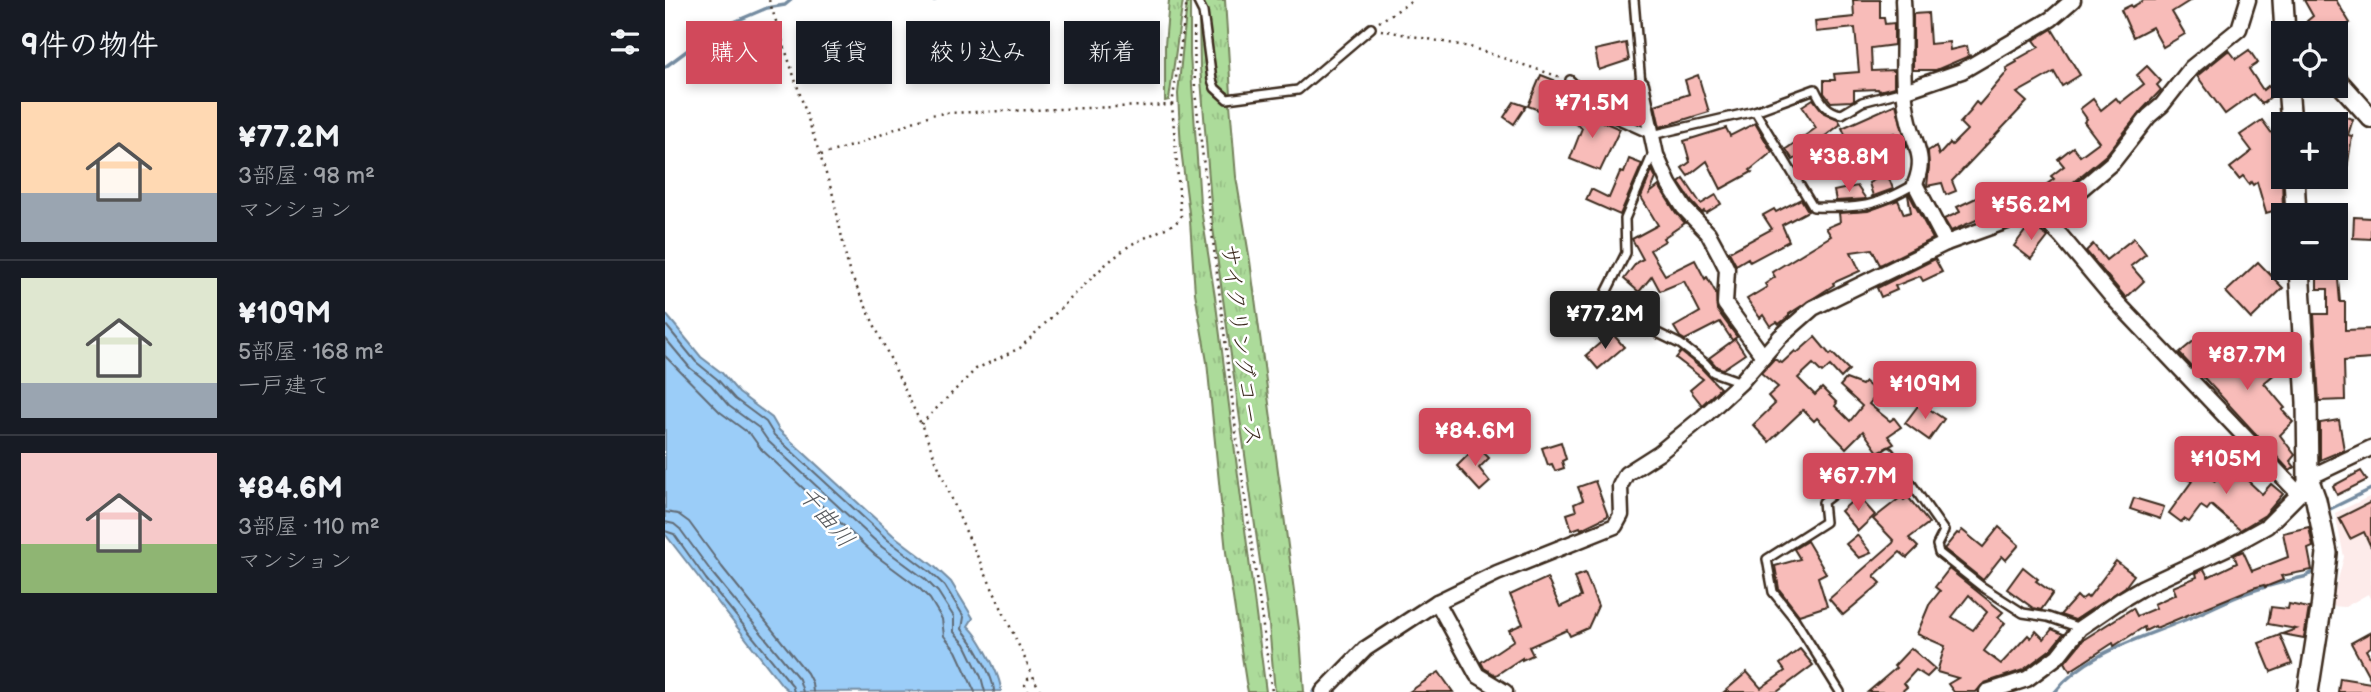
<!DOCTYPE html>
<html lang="ja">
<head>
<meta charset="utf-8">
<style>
  :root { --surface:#171b24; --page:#20242c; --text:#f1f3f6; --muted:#9ea1a6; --line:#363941; --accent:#d1495b }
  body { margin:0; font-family:"Balsamiq Sans","Klee One",sans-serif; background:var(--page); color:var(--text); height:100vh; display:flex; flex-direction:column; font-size:26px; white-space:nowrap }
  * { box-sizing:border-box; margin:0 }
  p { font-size:23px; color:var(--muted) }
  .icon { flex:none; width:38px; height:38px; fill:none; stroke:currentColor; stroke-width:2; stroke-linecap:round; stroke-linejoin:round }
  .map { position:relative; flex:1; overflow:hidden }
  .drawer { display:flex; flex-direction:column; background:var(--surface); width:665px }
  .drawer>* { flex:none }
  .hud { position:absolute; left:21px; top:21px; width:665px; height:63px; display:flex; gap:14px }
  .controls { position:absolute; left:1606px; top:21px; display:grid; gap:14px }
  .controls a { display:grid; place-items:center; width:77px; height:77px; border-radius:0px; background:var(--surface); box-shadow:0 4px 10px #0003; font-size:35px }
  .price { position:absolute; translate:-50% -60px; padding:0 16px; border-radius:7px; background:var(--accent); color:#fff; font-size:23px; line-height:46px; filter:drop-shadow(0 2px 4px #0008) }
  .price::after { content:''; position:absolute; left:50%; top:42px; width:21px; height:16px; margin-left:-10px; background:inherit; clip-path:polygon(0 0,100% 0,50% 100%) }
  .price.active { background:#222; color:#fff }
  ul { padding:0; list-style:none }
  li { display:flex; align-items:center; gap:21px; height:175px; padding:0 21px }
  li+li { border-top:2px solid var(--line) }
  li span { display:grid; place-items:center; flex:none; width:196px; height:140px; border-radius:0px; color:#555 }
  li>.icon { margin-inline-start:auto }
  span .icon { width:84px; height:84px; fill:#fffc; stroke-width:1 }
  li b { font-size:30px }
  h2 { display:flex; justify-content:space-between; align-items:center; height:84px; padding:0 21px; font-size:30px }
  .chip { padding:0 24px; border-radius:0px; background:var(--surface); box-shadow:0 4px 10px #0003; font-size:24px; line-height:63px }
  .chip.active { background:var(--accent); color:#fff }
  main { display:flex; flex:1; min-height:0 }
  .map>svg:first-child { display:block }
  .built { fill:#fdebea }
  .grass { fill:url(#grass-tufts); stroke:#74825c; stroke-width:2 }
  .water { fill:#9bcdf8; stroke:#758ca1; stroke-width:2 }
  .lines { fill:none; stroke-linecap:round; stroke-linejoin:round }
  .shore { stroke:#616b75; stroke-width:2 }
  .stream { stroke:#758ca1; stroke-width:3.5 }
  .building { fill:#f8bcb9; stroke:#3b2a1e; stroke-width:2; fill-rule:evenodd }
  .service-casing { stroke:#3b2a1e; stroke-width:12 }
  .minor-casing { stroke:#3b2a1e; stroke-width:19 }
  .tertiary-casing { stroke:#3b2a1e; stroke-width:23 }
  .secondary-casing { stroke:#3b2a1e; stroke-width:24 }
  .path { stroke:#3b2a1e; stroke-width:2.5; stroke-dasharray:2 5; stroke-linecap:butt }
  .service { stroke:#fff; stroke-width:7 }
  .minor { stroke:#fff; stroke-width:14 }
  .tertiary { stroke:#fff; stroke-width:18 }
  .secondary { stroke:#fff; stroke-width:19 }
  .labels { text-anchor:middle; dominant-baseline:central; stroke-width:5; stroke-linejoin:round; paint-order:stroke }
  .street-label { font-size:23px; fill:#3b2a1e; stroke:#fff }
  .water-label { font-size:24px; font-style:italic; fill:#585b5f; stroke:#fff }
</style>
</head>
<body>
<main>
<section class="drawer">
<h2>9件の物件<svg class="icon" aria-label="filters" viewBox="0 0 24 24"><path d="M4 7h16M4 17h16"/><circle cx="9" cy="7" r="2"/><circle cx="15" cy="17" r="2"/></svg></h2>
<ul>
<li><span style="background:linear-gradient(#ffd9b3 65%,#9aa5b1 0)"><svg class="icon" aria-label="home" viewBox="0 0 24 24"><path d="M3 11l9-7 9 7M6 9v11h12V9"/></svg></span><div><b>¥77.2M</b><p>3部屋 · 98 m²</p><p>マンション</p></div></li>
<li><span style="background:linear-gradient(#dfe7d0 75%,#9aa5b1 0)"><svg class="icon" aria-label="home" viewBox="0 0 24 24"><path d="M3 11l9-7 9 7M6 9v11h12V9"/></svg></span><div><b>¥109M</b><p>5部屋 · 168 m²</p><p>一戸建て</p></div></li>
<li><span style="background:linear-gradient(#f6c9c9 65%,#8fb573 0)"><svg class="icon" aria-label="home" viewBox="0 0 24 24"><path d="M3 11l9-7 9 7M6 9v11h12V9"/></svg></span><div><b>¥84.6M</b><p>3部屋 · 110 m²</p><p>マンション</p></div></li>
</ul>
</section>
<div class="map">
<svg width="1706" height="692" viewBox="0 0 1706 692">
  <defs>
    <pattern id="grass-tufts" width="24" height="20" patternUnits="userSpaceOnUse" patternTransform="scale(1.75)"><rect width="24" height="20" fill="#acdb9a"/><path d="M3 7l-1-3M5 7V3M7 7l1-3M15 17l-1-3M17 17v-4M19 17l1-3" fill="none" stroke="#95bc84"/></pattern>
  </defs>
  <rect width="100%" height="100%" fill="#fff"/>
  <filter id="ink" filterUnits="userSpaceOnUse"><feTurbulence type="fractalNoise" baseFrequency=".0143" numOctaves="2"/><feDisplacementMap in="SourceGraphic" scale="14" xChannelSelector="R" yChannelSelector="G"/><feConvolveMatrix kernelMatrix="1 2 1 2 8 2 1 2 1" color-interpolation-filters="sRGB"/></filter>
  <g filter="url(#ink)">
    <!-- built -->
    <polygon class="built" points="1706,496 1706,601 1703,594 1680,607 1666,606 1679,557 1670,513"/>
    <!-- grass -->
    <g class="grass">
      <polygon points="504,0 518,0 504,100 500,101 500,45"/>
      <polygon points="538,0 560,0 566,94 554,88"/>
      <polygon points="522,3 525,3 525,55 535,203 550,297 601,692 583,692 581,682 561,552 542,362 530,293 525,221 516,149 513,94"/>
      <polygon points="537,16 552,95 565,104 571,177 585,261 635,636 639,692 610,692 604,625 548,228 535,67 534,17"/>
    </g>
    <!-- water -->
    <path class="water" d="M0,313L36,357L57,373L74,393L107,418L114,430L228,535L270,567L286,582L308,618L303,626C314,635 336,676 336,691L125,692L117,685L0,534Z"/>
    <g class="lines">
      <!-- shore -->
      <g class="shore">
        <path d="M0,324L31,362L52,379L70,399L101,422L109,435L223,540L265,572L280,586L299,617L297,629C307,641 329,676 329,692"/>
        <polyline points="0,338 25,368 46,385 64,406 94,428 103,441 217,547 260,579 273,592 289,617 289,632 300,644 316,677 320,692"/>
        <polyline points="0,356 55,412 86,435 96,449 210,555 253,587 265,599 277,619 279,636 291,651 310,692"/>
        <polyline points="0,512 13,514 24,522 57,567 142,673 147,683 148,692"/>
        <polyline points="0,522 9,524 15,529 48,574 134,679 138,692"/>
        <polyline points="0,531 9,534 41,579 127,685 129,692"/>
      </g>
      <!-- stream -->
      <g class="stream">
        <polyline points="267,0 270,0"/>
        <polyline points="0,67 50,30 102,8 120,5 126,0"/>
        <polyline points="1668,534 1663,510 1706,489"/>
        <polyline points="648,692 655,686"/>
        <path d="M1390,692C1421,653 1471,640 1515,622C1535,614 1554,604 1574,596C1596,587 1619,582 1642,576L1651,570"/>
      </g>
    </g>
    <!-- building -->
    <g class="building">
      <polygon points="1188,0 1215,0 1215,18 1219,18 1220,24 1229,23 1229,45 1206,48 1207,71 1229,70 1229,87 1214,91 1213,89 1189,90 1189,100 1186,101 1166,102 1159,93 1159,80 1170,80 1169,74 1194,72 1190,28 1151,32 1150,21 1189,17"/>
      <polygon points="1479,0 1526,0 1507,12 1520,34 1498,47 1487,27 1468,37 1456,10 1466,5 1467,7"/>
      <polygon points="1639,0 1671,0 1685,23 1671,33 1651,33 1642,21 1648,16"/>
      <polygon points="1263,13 1265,44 1284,42 1285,50 1302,46 1304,56 1271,70 1248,70 1248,14"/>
      <polygon points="1387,29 1415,75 1397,86 1389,72 1352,93 1362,102 1287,181 1291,191 1281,195 1277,183 1262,186 1264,167 1263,151 1271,146 1274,155 1285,143 1287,145 1302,130 1295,123 1306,111 1305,110 1311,102 1314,105 1343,71 1341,68 1352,62 1351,60 1374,47 1369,40"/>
      <polygon points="961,43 964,60 934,70 930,50"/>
      <polygon points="1564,50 1571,59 1584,50 1593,63 1584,69 1598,90 1603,86 1609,94 1597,104 1588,94 1560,114 1532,76"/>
      <polygon points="1482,66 1496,81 1492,85 1496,90 1477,110 1441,155 1388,199 1378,187 1389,179 1386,176 1399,166 1393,159 1408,147 1415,156 1434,142 1419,122 1422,119 1415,109 1428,99 1436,110 1451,98 1455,103 1479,84 1472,75"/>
      <polygon points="876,75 889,80 876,111 863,106"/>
      <polygon points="1033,75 1044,112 995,127 990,105 1024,94 1020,80"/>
      <polygon points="943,81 946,93 963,87 968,103 947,110 928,101 923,88"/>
      <polygon points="1148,99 1159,113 1173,119 1176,124 1159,137 1172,157 1156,168 1143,150 1128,160 1121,149 1151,128 1137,106"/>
      <polygon points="849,102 861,106 849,124 839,117"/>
      <polygon points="1231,104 1242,147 1233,151 1229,133 1209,141 1211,146 1201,150 1204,159 1193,163 1177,128"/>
      <polygon points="908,109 955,129 935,171 905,159 917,128 902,119"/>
      <polygon points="1673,115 1688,119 1683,135 1687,136 1682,169 1671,167"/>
      <polygon points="1597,120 1611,139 1619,139 1617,178 1618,208 1601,213 1592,182 1588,185 1586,182 1584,184 1578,176 1574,179 1565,168 1587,151 1575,135"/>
      <polygon points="1090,123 1107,152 1085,170 1087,172 1056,189 1042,161 1023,176 1017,168 1025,162 1019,141 1061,128 1065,136"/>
      <polygon points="964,159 977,164 955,215 921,200 926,189 944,198 955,172 959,173"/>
      <polygon points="987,170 991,178 985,193 994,186 1011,213 1020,223 998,238 1000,241 985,250 1000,275 1030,260 1040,279 1042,277 1051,293 1052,310 1072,337 1067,340 1055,322 1020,340 1015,337 1009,327 1035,312 1019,281 995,291 987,276 974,292 959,279 972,262 978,259 967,239 993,225 976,197"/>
      <polygon points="1222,173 1228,189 1206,197 1208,196 1204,183"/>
      <polygon points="1019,179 1036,204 1051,195 1056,204 1041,213 1039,211 1037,213 1027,202 1014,183"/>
      <polygon points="1192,186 1201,199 1171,201 1169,191"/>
      <polygon points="1330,189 1344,203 1337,209 1286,231 1279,219 1295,212 1292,207"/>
      <polygon points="1244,194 1268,239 1215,265 1207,249 1186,252 1195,271 1168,283 1169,285 1124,314 1124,316 1114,324 1112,322 1105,326 1098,315 1095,318 1082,299 1102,287 1100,284 1110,277 1107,272 1166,236 1161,228 1175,222 1174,213 1203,211 1233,200 1239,214 1246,212 1243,195"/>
      <polygon points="1136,199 1143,211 1117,225 1124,241 1085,262 1083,258 1071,265 1064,252 1107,229 1098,215 1109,209 1111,212"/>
      <polygon points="1689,217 1706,218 1706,239 1688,238"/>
      <polygon points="1363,227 1372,229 1383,237 1366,259 1349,246"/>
      <polygon points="1469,238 1481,254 1466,266 1479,281 1461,298 1421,251 1428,244 1441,260"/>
      <polygon points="1270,259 1277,272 1258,281 1255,276 1230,286 1232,290 1216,297 1212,288"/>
      <polygon points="1593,262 1618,288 1586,319 1561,292"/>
      <polygon points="1652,268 1672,268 1675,302 1680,302 1680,330 1706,329 1706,359 1679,361 1680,400 1654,401 1649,314 1663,314 1663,289 1652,289"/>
      <polygon points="947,333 959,347 933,369 921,355"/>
      <polygon points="1150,337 1165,355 1167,353 1184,370 1176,378 1165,366 1157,373 1148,364 1133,378 1150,395 1157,388 1172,403 1170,406 1185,421 1197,406 1175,386 1181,379 1197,385 1200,382 1213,393 1204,404 1225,421 1229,418 1236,427 1223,436 1229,444 1213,452 1198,431 1181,448 1152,418 1149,421 1138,410 1104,442 1088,425 1110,404 1103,396 1113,387 1096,373 1109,359 1117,363 1130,351 1132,353"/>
      <polygon points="1070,339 1080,354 1058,369 1052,367 1044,358"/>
      <polygon points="1530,340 1550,365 1577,341 1580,344 1582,342 1587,348 1593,342 1606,356 1600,361 1611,373 1599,383 1620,408 1617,410 1628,422 1615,435 1630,455 1625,461 1630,467 1625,471 1530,368 1529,369 1514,353"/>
      <polygon points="1016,352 1036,368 1055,388 1037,405 1025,390 1038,379 1011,358"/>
      <polygon points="1255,403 1279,419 1264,440 1240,423"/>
      <polygon points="1674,420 1679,450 1655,460 1655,423"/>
      <polygon points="896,442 901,459 897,461 899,468 890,471 887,464 883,465 877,448"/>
      <polygon points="812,446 824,458 814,468 825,482 815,491 792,466"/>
      <polygon points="1570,456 1579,463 1576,467 1584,474 1580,478 1597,494 1606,484 1618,494 1600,515 1575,530 1546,505 1542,510 1536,506 1524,522 1519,519 1516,522 1504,513 1527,481 1523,479 1531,467 1550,481"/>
      <polygon points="1696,471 1702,480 1672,495 1668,486"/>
      <polygon points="930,481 943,516 916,529 915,527 907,530 902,514 911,511 909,504 918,500 913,487"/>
      <polygon points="1193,496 1210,515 1193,531 1176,511"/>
      <polygon points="1236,497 1239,500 1243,497 1264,523 1244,538 1253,547 1242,558 1235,552 1209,576 1216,583 1178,615 1164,599 1228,543 1229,541 1208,519"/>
      <polygon points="1469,498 1499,507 1495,519 1465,509"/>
      <polygon points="1706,502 1706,547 1699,532 1685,539 1674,518"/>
      <polygon points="1334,527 1354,545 1341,560 1337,556 1318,580 1279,549 1292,533 1294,534 1297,530 1318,547"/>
      <polygon points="1644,527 1648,547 1643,549 1647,570 1616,576 1618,580 1600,587 1599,585 1588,588 1491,628 1490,626 1480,631 1479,627 1449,646 1448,643 1405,671 1400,662 1418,640 1468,608 1472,616 1491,608 1489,604 1511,594 1508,587 1532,577 1531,573 1539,569 1543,577 1572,563 1569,555 1578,551 1587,571 1623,557 1618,533"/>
      <polygon points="1192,535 1206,553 1194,558 1181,544"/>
      <polygon points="1142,541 1161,573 1153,577 1162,606 1134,615 1114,589 1110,566 1135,559 1129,549"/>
      <polygon points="1451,561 1469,575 1460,587 1410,620 1395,615 1412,596 1416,600 1421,596 1423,598"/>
      <polygon points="1358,567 1373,579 1371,581 1388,593 1376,610 1368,608 1342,589"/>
      <path d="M1284,569L1338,612L1333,617L1340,623L1319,651L1336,664L1363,635L1366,638L1371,631L1379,639L1387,629L1398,634L1386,649L1358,670L1319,683L1311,692H1289L1283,684L1293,678L1272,672L1280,646L1252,634L1264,605L1275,591L1270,587ZM1304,595L1322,612L1308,630L1287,617Z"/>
      <polygon points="920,573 933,606 923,628 905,636 902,630 864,647 868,655 857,660 857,658 831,675 819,668 816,662 849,640 844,630 858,624 845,595 882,578 895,607 916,597 909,577"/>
      <polygon points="1624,604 1644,608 1639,638 1617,634 1631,629 1603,624 1606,607 1623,609"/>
      <polygon points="1706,632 1706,647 1701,650 1706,659 1706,680 1686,643"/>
      <polygon points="1615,635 1627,664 1606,672 1594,643"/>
      <polygon points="1246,648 1270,669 1262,677 1251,670 1239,683 1242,687 1236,692 1203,692 1231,668 1229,666"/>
      <polygon points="1135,649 1148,665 1112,692 1059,692 1082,672 1096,688 1120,671 1115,664"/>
      <polygon points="774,672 788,692 744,692 763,679"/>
      <polygon points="1675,678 1706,683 1706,692 1673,692"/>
    </g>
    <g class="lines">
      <defs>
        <g id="service">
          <polyline points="532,0 538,12 547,80 550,88 562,99 633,90 706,28"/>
          <polyline points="969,0 976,84"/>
          <path d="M905,80C914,87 914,100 923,106L987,135L1090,111L1150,89C1156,102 1162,112 1177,114L1197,102L1239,91"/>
          <path d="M1090,111L1148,207C1195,208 1209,208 1250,184"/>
          <polyline points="988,153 960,219 961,253 935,305 1015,344 1040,363 1048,372 1076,382"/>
          <polyline points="1175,692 1129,618 1108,592 1102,559 1160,522 1158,502 1224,452 1279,531 1272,545 1274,553 1316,586 1358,613 1383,617 1415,628"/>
        </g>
        <g id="minor">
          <path d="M1238,0C1241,41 1234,81 1244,121C1251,149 1261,157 1250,184L1281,243"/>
          <polyline points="976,84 991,155 1004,184 1019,208 1043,233 1056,257 1062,269 1060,304 1098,356"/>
          <polyline points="1239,91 1297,71 1386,19 1408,0"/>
          <polyline points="1385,225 1408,196 1448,162 1484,116 1497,105 1526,68 1574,29 1583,0"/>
          <polyline points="772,602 812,675 840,692"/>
          <polyline points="658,692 700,649 772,602 832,573 950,526 956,515 955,486 961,474 994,453 1038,417 1076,382 1115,337 1148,308 1281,243 1356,216 1375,220 1385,225 1396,236 1447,297 1634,494"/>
          <polyline points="1322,692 1362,679 1393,656 1415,628 1456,600 1478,587 1564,547 1602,526 1634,494 1643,478 1706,448"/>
        </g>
        <polyline id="tertiary" points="1671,79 1706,118"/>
        <g id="secondary">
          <polyline points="1618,0 1620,33"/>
          <polyline points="1623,86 1626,124"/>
          <polyline points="1629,177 1631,215"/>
          <polyline points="1634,268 1642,402 1643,478 1651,500 1662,553 1656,609 1643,692"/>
        </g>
      </defs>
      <!-- service casing -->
      <use href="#service" class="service-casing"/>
      <!-- minor casing -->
      <use href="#minor" class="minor-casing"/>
      <!-- tertiary casing -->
      <use href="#tertiary" class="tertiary-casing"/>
      <!-- secondary casing -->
      <use href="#secondary" class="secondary-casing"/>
      <!-- path -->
      <g class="path">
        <polyline points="104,0 168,195 184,271 256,424 296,521 374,689 379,692"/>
        <polyline points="714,22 749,0"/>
        <polyline points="529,28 530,92 572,439 607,692"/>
        <polyline points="716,30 805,47 895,77"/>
        <polyline points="156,155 193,144 265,115 280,113 507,105"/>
        <polyline points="256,424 311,369 355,348 440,265 465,245 511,223 516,216 507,105 522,1"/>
        <polyline points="364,692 360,685 363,679 370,678"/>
      </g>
      <!-- service -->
      <use href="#service" class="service"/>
      <!-- minor -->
      <use href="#minor" class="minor"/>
      <!-- tertiary -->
      <use href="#tertiary" class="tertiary"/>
      <!-- secondary -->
      <use href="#secondary" class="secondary"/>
    </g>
  </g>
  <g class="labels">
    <!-- street labels -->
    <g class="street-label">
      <text transform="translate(576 345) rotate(83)">サイクリングコース</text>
    </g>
    <!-- water labels -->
    <g class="water-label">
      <text transform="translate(161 517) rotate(50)">千曲川</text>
    </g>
  </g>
</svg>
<div class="controls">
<a><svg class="icon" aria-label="locate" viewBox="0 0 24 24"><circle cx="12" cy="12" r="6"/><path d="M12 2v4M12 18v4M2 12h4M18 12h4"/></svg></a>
<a>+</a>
<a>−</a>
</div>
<b class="price" style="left:927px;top:140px">¥71.5M</b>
<b class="price" style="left:1184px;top:194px">¥38.8M</b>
<b class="price" style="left:1366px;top:242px">¥56.2M</b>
<b class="price active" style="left:940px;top:351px">¥77.2M</b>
<b class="price" style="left:1582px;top:392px">¥87.7M</b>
<b class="price" style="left:1260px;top:421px">¥109M</b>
<b class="price" style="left:810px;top:468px">¥84.6M</b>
<b class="price" style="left:1561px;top:496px">¥105M</b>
<b class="price" style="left:1193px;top:513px">¥67.7M</b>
<div class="hud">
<a class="chip active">購入</a>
<a class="chip">賃貸</a>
<a class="chip">絞り込み</a>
<a class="chip">新着</a>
</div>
</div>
</main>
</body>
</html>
